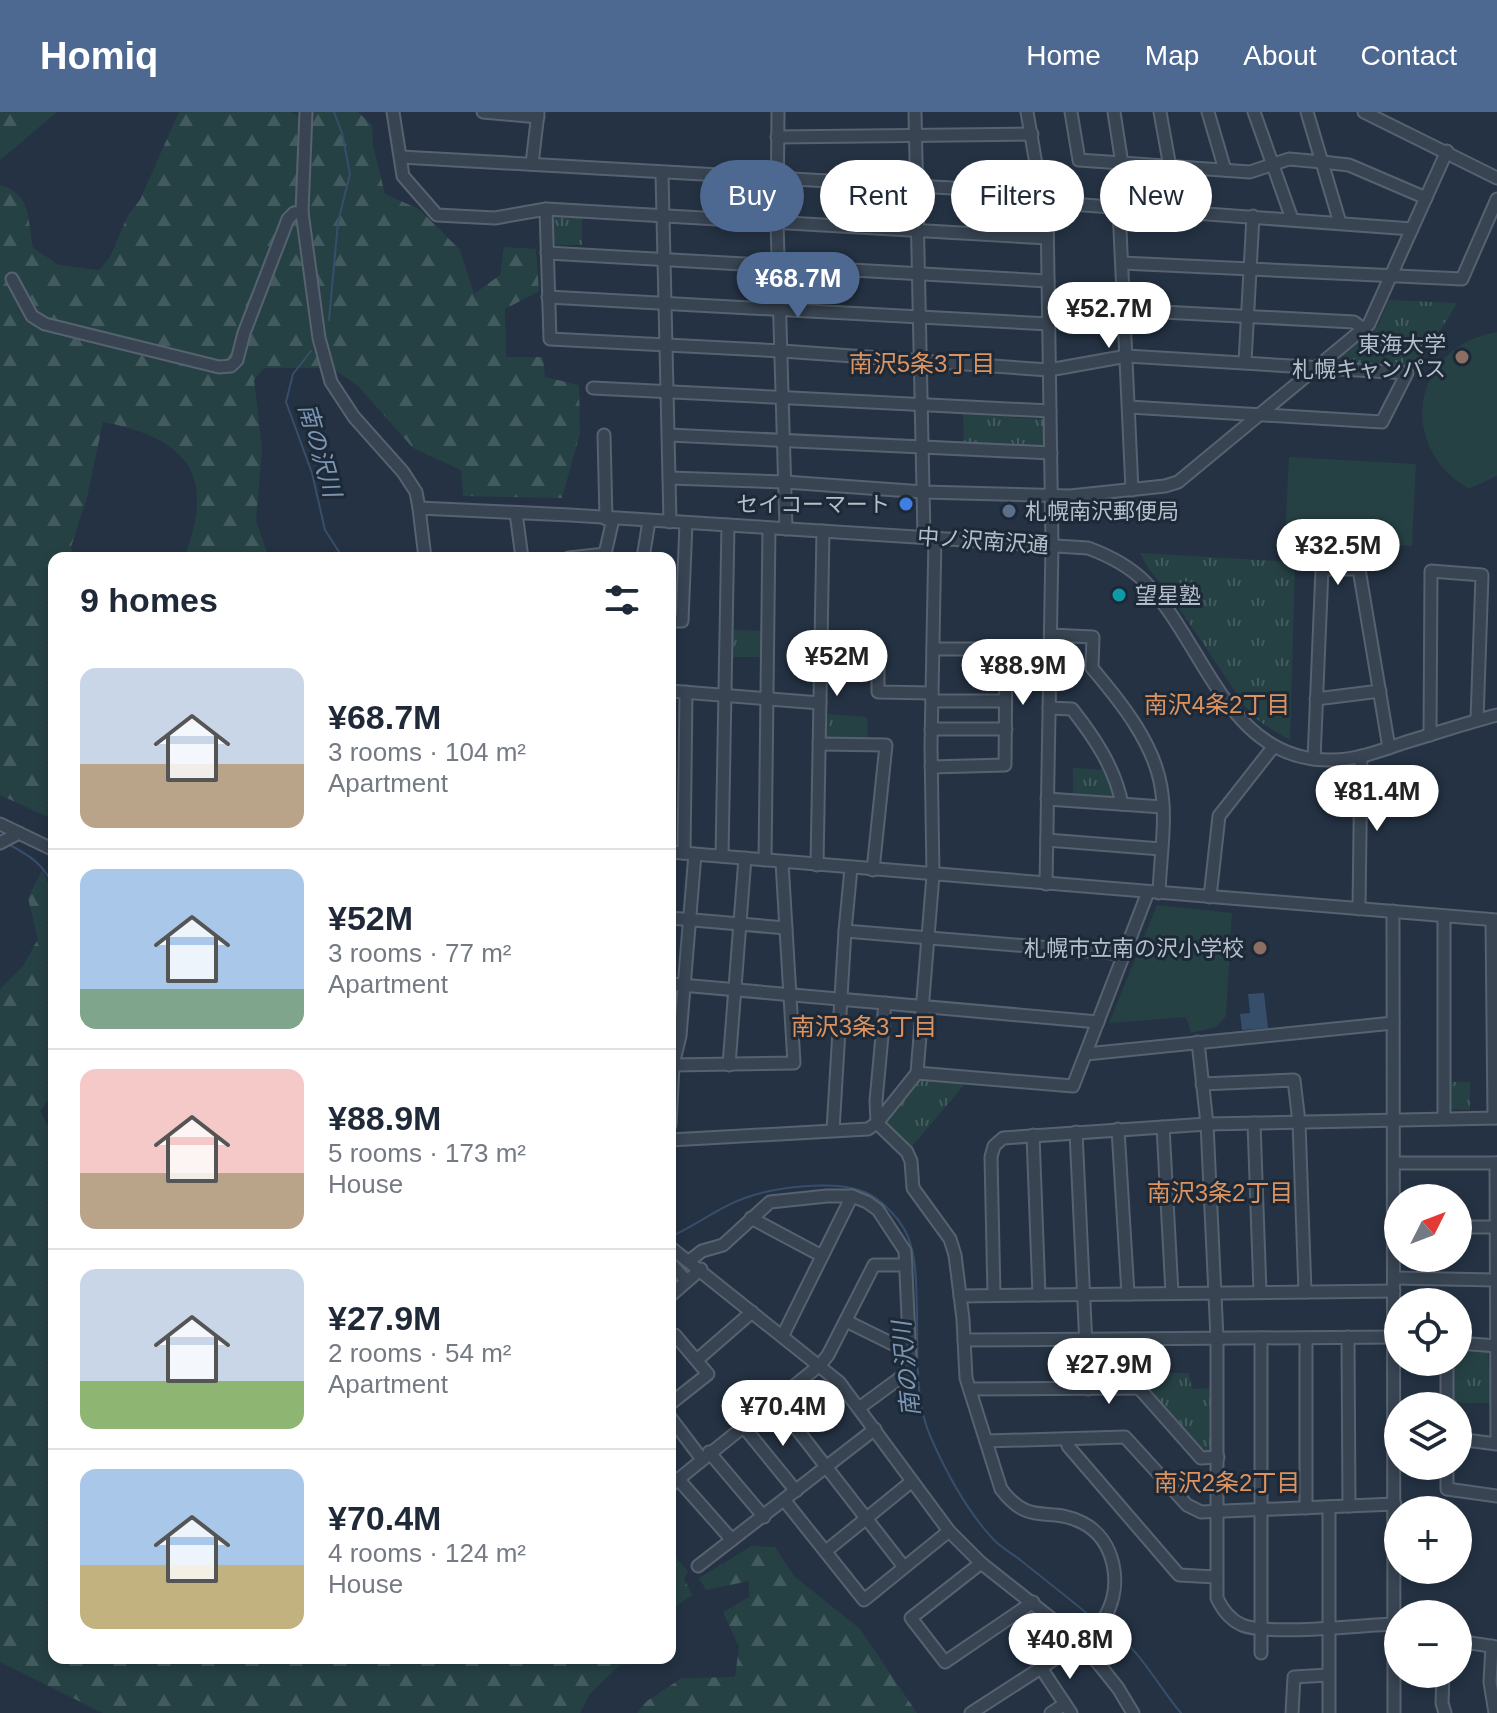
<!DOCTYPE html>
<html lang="en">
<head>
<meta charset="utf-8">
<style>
  :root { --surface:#fff; --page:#f6f6f7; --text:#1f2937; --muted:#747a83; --line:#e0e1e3; --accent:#4e6991 }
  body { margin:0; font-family:Helvetica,"Noto Sans JP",sans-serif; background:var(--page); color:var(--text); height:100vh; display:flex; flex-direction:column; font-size:30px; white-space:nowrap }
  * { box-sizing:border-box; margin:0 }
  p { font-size:26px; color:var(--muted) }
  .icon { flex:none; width:44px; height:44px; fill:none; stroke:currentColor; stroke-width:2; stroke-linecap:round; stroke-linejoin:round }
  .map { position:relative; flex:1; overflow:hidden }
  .panel { position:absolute; left:48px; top:440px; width:628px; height:1112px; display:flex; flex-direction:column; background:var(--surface); border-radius:16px; box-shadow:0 4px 12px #0003 }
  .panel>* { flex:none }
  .banner { position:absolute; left:700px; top:48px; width:676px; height:72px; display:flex; gap:16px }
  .needle { width:52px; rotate:48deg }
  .tools { position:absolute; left:1384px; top:1072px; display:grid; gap:16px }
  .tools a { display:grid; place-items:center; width:88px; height:88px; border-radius:50%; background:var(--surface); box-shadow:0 4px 12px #0003; font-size:40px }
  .price { position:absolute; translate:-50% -68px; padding:0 18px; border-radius:28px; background:#fff; color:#222; font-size:26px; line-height:52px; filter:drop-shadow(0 2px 4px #0008) }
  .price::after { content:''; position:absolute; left:50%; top:48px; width:24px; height:18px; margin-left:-12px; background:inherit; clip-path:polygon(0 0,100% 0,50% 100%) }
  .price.selected { background:var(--accent); color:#fff }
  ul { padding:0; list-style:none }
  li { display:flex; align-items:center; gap:24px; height:200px; padding:0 32px }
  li+li { border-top:2px solid var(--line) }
  li span { display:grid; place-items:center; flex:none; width:224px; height:160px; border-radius:16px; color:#555 }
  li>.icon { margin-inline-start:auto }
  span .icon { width:96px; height:96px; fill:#fffc; stroke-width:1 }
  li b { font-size:34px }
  h2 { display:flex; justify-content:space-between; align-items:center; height:96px; padding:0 32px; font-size:34px }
  .tag { padding:0 28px; border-radius:36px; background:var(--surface); box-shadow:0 4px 12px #0003; font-size:28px; line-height:72px }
  .tag.selected { background:var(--accent); color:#fff }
  header { display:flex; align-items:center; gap:48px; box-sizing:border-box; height:112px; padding:0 40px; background:var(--accent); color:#fff }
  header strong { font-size:38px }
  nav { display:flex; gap:44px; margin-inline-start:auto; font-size:28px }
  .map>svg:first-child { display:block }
  .forest { fill:url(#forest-firs) }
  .park { fill:url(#park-tufts) }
  .pitch { fill:#264144 }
  .water { fill:#374e6b }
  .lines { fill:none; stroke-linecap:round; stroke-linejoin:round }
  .stream { stroke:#374e6b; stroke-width:2 }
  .minor-casing { stroke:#56626f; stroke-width:15 }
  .minor { stroke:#384452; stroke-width:11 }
  .education-dot { fill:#8d6e63; stroke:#1d2937; stroke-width:3 }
  .shop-dot { fill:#3f7fe0; stroke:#1d2937; stroke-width:3 }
  .service-dot { fill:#5c6f8a; stroke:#1d2937; stroke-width:3 }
  .culture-dot { fill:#0f9aa8; stroke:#1d2937; stroke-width:3 }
  .labels { text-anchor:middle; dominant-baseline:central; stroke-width:6; stroke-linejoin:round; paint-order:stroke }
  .poi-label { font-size:22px; fill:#b5bfcc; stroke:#1d2937; text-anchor:end }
  .street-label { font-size:22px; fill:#b5bfcc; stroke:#1d2937 }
  .neighbourhood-label { font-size:24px; fill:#dd935f; stroke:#1d2937 }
  .water-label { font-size:24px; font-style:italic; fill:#7b96b5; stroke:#1d2937 }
</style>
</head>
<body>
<header>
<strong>Homiq</strong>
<nav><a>Home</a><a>Map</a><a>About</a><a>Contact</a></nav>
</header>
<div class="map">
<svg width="1497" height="1601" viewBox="0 0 1497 1601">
  <defs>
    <pattern id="forest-firs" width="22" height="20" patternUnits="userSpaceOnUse" patternTransform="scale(2)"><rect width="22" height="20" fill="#264144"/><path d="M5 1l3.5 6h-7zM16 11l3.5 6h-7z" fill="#435b5e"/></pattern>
    <pattern id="park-tufts" width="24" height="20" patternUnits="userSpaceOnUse" patternTransform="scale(2)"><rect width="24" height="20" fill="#264144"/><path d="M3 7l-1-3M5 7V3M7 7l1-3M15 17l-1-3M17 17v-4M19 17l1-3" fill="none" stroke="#435b5e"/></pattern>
  </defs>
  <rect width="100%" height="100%" fill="#243243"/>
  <!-- forest -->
  <g class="forest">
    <polygon points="0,0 57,0 0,48"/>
    <path d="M179,0H291L300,5L315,0H358L372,13L373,34L385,82L419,97L460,138L474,182L500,163L504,135L536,137L539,179L505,197L506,245H543L545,265L579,273L580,321L562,386L463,384L461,358L413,336L358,274L332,256H264L254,268L262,337L256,409L269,446H184C217,362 187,326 103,310L87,385L71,435L74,446H54V708L0,683V73C32,82 27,106 33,136L59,153L99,158L110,145L128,103L140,88Z"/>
    <polygon points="42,758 54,781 54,981 40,999 54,1026 54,1546 657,1546 659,1551 620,1553 589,1583 580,1601 103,1601 0,1550 0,877 23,854 38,827 28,786"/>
    <polygon points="752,1434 775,1435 794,1464 860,1517 917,1601 637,1601 647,1589 682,1566 735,1565 739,1535 723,1500 749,1485 749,1469 706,1478 699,1466"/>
    <polygon points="670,1438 688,1460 684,1467 692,1483 670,1498"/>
  </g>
  <!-- park -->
  <g class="park">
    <polygon points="553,101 582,103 582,133 557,133 553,129"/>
    <polygon points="1389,188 1457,191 1418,256 1342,252 1340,246 1378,214"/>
    <polygon points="963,302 1041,307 1045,309 1046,335 1042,338 964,334"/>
    <polygon points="1140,441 1295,450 1290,628 1260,610 1245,594 1169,481 1148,456"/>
    <polygon points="733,518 764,519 764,545 732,545"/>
    <polygon points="828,602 867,605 868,625 828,626 826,622"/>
    <polygon points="1073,656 1107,658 1117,688 1073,684"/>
    <polygon points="917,961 970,966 907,1040 877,1011"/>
    <polygon points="1450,970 1470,970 1470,998 1450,997"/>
    <polygon points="1458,1234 1488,1238 1490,1291 1454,1291 1453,1250 1458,1250"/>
    <polygon points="1162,1261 1189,1261 1192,1277 1210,1276 1211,1338 1207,1341 1149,1277 1160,1269"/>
  </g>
  <!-- pitch -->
  <g class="pitch">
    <path d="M1497,220V364L1469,377C1395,334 1412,234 1497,220Z"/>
    <polygon points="1289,345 1416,352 1412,434 1285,427"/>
    <polygon points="1157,793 1232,801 1226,904 1216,915 1191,921 1186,905 1109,911"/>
  </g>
  <!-- water -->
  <polygon class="water" points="1264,881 1268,916 1242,918 1240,902 1250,901 1248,882"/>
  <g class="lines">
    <!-- stream -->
    <g class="stream">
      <polyline points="329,208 338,110 350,62 342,21 334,0"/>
      <polyline points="311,239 293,262 286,290 312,361 325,418 343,446"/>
      <path d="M8,732C29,743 45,753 54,776"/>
      <path d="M670,1125C696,1114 718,1095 745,1086C774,1075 829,1069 859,1078C881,1084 906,1112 911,1134C917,1154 916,1179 917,1200C918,1241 914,1288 931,1326C947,1362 968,1401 995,1429C1003,1437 1015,1443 1024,1451C1048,1470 1072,1489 1095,1508"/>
      <path d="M1103,1514C1134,1527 1159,1576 1181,1601"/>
    </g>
    <defs>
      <g id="minor">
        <polyline points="306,0 302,100 319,226 331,270 354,305 403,360 416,380 419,396"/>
        <polyline points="393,0 403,64 437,103 495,106 546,97 1047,126"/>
        <polyline points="483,0 538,5"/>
        <polyline points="778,0 777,110 786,417"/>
        <polyline points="915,0 924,425"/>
        <polyline points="1027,0 1041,81 1047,99 1052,433 1046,772"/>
        <polyline points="1071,0 1079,48 1250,60 1289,47 1322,50 1349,53 1426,86"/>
        <polyline points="1114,0 1122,52 1119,96 1132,378"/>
        <polyline points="1160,0 1170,55"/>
        <polyline points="1208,0 1225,58"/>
        <polyline points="1254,0 1292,107"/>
        <polyline points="1307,0 1340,111"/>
        <polyline points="1364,0 1497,66"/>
        <polyline points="777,25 1032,22"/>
        <polyline points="401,45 1041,81"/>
        <polyline points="532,52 538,1"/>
        <polyline points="662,61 670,410"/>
        <polyline points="1043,90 1412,117"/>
        <polyline points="546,97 550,227 782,239 1049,258 1127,244 1407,261 1382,310 1129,295"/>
        <polyline points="547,141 1048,169"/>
        <polyline points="1122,151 1462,167 1497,87"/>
        <polyline points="12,167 32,204 45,212 219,255 231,254 237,248 244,221 288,107 294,101 302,100"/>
        <polyline points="548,185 1049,212"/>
        <polyline points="1124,198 1354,210 1363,217"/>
        <polyline points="1245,250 1253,104"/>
        <polyline points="593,276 1050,299"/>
        <polyline points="604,323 606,407"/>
        <polyline points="669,323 1051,341"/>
        <polyline points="670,366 785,370 924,380 1070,384 1165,374 1178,370 1369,212 1447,39"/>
        <polyline points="516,401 522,446"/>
        <path d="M425,446L419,396L570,403L1088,436C1110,444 1129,454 1145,470C1205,531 1227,650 1332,648C1356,648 1380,639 1403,631C1434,622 1465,611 1497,603"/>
        <polyline points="569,446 605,442"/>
        <polyline points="604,446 613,407"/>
        <polyline points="643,446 649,409"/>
        <polyline points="670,509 682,509 686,411"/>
        <path d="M1051,523L1093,525L1092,556C1120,589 1154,631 1161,675C1167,709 1160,747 1159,781"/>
        <polyline points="878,542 878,580 932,581"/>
        <polyline points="670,579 820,591"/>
        <polyline points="1316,587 1380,579"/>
        <polyline points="932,589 1005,589"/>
        <path d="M1049,596L1072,597C1094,625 1115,656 1122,692"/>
        <polyline points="931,617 1006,617"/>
        <polyline points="1430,623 1431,459 1482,463 1477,608"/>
        <polyline points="819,632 886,633 873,758"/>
        <polyline points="1314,647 1322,457 1359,457 1389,636"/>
        <polyline points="931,655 1005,653 1006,537 933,537"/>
        <polyline points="1047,687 1163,695"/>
        <polyline points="0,712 54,738"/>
        <polyline points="1047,728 1161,737"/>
        <polyline points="0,731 19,721"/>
        <polyline points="670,740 1497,808"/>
        <polyline points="684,741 686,580"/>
        <polyline points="722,744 728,413"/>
        <polyline points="765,748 769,416"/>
        <polyline points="817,753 823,419"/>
        <polyline points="1210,785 1219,704 1274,634"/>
        <polyline points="1359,797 1361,644"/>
        <polyline points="1393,799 1394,1601"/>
        <polyline points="670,806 786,816"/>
        <polyline points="1492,808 1494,1006"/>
        <polyline points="845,819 1124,842"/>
        <polyline points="670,872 1098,910"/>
        <path d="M1198,930L1207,1012L1217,1226V1486C1222,1497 1231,1508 1242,1513C1269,1524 1360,1513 1394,1512"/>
        <polyline points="1086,942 1393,911"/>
        <polyline points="673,953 794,951 782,750"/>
        <polyline points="729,953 745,746"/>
        <polyline points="917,961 1073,974 1148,780"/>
        <polyline points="1202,972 1294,968 1299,1010 1305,1180"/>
        <polyline points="1444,1006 1444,804"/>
        <polyline points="877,1011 917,961 933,763 931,634 935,425"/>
        <polyline points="877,1011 876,989 885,891"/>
        <polyline points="1254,1011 1260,1180"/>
        <polyline points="670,1013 673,953 680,924 695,742"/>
        <polyline points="1163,1015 1172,1181"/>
        <polyline points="1118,1017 1128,1182"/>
        <polyline points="833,1018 845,819 851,756"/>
        <polyline points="1076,1020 1088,1277"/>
        <polyline points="1033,1023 1039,1183"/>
        <path d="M670,1028L868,1017L877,1011L907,1040L911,1049L913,1076L950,1127L955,1143L963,1207L966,1266L1001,1377C1030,1416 1049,1393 1083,1411C1115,1428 1123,1472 1106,1503C1100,1514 1090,1522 1081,1530L971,1601"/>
        <polyline points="1394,1051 1497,1051"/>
        <polyline points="751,1106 822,1144"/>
        <polyline points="1458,1115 1496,1115"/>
        <polyline points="670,1135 839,1270 949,1419 981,1451 1081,1530 1118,1576 1133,1601"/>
        <polyline points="689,1149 702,1139 723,1133 770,1090 827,1084 852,1084 867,1090 878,1098 905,1139 910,1248 904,1263 859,1296"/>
        <polyline points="670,1151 687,1169"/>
        <polyline points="1394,1166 1496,1168"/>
        <polyline points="994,1183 991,1045 994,1034 1003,1026 1207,1012 1497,1006"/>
        <polyline points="670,1184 701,1157"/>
        <polyline points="960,1184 1394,1179"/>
        <polyline points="846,1209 909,1240"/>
        <polyline points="783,1223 852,1084"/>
        <polyline points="1348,1225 1349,1394"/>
        <polyline points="1306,1226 1306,1396"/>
        <polyline points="670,1227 675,1223 708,1262 670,1292"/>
        <polyline points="964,1228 1398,1225"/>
        <polyline points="1458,1231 1497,1234"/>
        <polyline points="698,1247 752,1200"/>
        <polyline points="1447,1250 1447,1294"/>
        <polyline points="970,1277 1139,1276 1201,1346 1218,1345"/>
        <polyline points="775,1289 904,1455"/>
        <polyline points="670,1305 701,1346"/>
        <polyline points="743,1314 796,1379"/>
        <polyline points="1067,1327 1068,1334 1179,1463 1216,1465"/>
        <polyline points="1458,1327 1497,1332 1496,1051"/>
        <polyline points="986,1329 1125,1325 1187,1393 1201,1400 1395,1392"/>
        <polyline points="709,1340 764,1405"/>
        <polyline points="1447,1354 1447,1377 1497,1384"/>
        <polyline points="678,1367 732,1428"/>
        <polyline points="670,1374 820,1253 828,1243 874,1153 906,1153"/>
        <polyline points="785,1389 864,1488 949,1419"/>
        <polyline points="826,1439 911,1370"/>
        <polyline points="981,1451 911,1506 945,1550 1033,1490"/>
        <polyline points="698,1454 875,1317"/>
        <polyline points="1458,1529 1497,1535"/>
        <polyline points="1492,1534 1490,1570 1495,1601"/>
        <polyline points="1261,1541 1261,1226"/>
        <polyline points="1041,1556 1071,1601"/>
        <polyline points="1443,1562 1442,1591 1445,1601"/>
        <polyline points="1051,1601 1065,1592"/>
        <polyline points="1292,1601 1294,1565 1328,1563"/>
        <polyline points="1329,1601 1329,1395"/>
      </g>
    </defs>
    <!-- minor casing -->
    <use href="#minor" class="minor-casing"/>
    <!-- minor -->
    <use href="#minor" class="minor"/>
  </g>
  <!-- markers -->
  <g class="education-dot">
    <circle cx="1462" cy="245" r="8"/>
    <circle cx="1260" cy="836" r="8"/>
  </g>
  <circle class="shop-dot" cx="906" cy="392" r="8"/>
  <circle class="service-dot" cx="1009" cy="399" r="8"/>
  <circle class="culture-dot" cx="1119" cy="483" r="8"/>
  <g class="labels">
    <!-- poi labels -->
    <g class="poi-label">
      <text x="1446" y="232">東海大学<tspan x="1446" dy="25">札幌キャンパス</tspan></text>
      <text x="890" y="392">セイコーマート</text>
      <text x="1025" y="399" text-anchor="start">札幌南沢郵便局</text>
      <text x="1135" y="483" text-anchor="start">望星塾</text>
      <text x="1244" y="836">札幌市立南の沢小学校</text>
    </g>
    <!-- street labels -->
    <g class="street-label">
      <text transform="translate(983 429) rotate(4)">中ノ沢南沢通</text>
    </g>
    <!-- neighbourhood labels -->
    <g class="neighbourhood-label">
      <text x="922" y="251">南沢5条3丁目</text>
      <text x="1217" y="592">南沢4条2丁目</text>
      <text x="864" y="914">南沢3条3丁目</text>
      <text x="1220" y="1080">南沢3条2丁目</text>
      <text x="1227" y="1370">南沢2条2丁目</text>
    </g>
    <!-- water labels -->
    <g class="water-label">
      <text transform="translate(320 338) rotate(74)">南の沢川</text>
      <text transform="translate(906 1257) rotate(-96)">南の沢川</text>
    </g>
  </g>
</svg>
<div class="tools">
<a><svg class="needle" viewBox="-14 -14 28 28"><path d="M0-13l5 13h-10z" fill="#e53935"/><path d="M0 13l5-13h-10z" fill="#747a83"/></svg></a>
<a><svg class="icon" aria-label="locate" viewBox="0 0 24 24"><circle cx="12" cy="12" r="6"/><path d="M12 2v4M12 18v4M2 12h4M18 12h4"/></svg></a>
<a><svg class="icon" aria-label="layers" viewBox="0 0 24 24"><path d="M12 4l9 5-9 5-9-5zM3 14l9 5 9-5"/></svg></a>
<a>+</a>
<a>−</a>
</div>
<b class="price selected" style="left:798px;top:208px">¥68.7M</b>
<b class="price" style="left:1109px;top:238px">¥52.7M</b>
<b class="price" style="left:1338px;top:475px">¥32.5M</b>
<b class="price" style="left:837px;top:586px">¥52M</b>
<b class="price" style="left:1023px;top:595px">¥88.9M</b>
<b class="price" style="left:1377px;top:721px">¥81.4M</b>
<b class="price" style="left:1109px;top:1294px">¥27.9M</b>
<b class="price" style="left:783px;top:1336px">¥70.4M</b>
<b class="price" style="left:1070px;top:1569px">¥40.8M</b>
<div class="banner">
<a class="tag selected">Buy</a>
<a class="tag">Rent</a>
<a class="tag">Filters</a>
<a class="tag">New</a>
</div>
<section class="panel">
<h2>9 homes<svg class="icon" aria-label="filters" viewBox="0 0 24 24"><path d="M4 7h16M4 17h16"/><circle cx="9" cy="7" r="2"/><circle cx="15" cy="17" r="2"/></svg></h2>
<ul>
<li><span style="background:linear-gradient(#c9d6e8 60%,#b9a48a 0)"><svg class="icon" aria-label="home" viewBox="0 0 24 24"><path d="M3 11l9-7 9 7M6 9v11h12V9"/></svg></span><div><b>¥68.7M</b><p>3 rooms · 104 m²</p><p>Apartment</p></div></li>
<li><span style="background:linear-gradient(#a9c7e8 75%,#7fa58c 0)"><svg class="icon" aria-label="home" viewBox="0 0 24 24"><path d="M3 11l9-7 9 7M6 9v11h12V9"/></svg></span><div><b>¥52M</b><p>3 rooms · 77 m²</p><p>Apartment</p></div></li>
<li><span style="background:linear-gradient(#f6c9c9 65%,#b9a48a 0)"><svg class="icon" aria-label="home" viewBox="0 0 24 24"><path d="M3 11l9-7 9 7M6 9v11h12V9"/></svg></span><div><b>¥88.9M</b><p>5 rooms · 173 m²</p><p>House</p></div></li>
<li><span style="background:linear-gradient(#c9d6e8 70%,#8fb573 0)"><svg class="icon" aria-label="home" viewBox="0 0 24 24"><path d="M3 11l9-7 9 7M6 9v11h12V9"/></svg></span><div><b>¥27.9M</b><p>2 rooms · 54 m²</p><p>Apartment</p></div></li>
<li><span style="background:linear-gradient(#a9c7e8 60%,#c2b280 0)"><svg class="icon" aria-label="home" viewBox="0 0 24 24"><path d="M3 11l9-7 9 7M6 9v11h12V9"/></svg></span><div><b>¥70.4M</b><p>4 rooms · 124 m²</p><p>House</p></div></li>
</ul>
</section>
</div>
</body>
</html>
